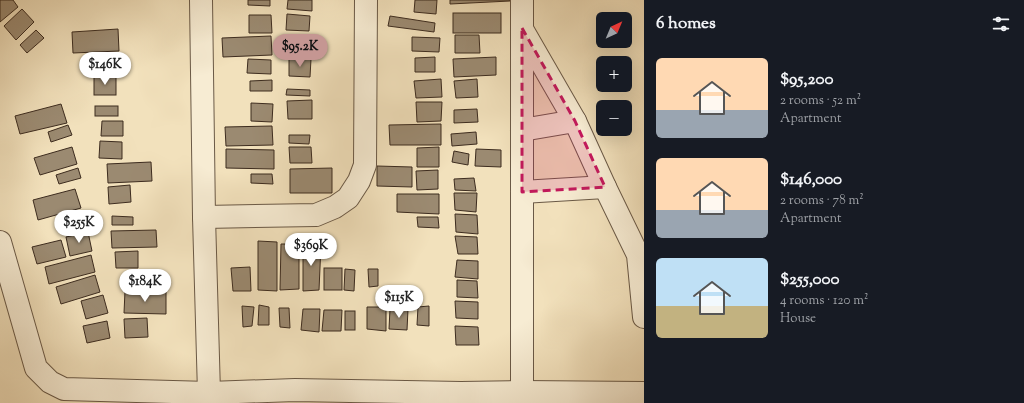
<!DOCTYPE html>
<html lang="en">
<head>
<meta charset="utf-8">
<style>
  :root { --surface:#171b24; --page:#20242c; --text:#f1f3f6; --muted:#9ea1a6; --accent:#c59692 }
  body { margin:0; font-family:"Sorts Mill Goudy",serif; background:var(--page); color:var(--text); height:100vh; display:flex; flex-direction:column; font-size:15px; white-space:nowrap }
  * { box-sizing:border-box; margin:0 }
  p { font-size:13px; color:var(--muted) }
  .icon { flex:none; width:22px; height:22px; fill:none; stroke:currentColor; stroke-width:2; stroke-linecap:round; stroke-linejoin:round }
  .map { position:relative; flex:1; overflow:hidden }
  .sheet { display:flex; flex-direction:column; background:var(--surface); width:380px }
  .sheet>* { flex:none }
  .needle { width:26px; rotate:44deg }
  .controls { position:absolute; left:596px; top:12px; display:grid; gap:8px }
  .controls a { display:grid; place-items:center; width:36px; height:36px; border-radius:6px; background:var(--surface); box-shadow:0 4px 16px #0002; font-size:20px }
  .price { position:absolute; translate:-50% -34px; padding:0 9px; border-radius:14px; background:#fff; color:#222; font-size:13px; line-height:26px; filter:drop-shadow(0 1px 2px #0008) }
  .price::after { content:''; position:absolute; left:50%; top:24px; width:12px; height:9px; margin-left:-6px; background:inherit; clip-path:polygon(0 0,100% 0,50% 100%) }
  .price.selected { background:var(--accent); color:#111 }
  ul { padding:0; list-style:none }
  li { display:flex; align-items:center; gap:12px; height:100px; padding:0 12px }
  li span { display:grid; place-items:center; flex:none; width:112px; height:80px; border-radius:6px; color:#555 }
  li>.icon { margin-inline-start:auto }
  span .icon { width:48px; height:48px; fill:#fffc; stroke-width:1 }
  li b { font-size:17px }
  h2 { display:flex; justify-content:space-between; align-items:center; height:48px; padding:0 12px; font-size:17px }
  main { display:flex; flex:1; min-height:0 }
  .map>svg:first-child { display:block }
  .building { fill:#9b8a71; stroke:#3d2c1f }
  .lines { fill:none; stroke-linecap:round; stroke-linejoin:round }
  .street-casing { stroke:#6a5946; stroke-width:24 }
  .street { stroke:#f7ecd3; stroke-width:22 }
  .marked { fill:#c2185b; fill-opacity:0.2; stroke:#c2185b; stroke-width:3; stroke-dasharray:8 5; stroke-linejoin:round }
</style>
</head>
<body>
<main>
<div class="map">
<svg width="644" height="403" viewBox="0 0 644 403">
  <rect width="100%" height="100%" fill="#f2e1bc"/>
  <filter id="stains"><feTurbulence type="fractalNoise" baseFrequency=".005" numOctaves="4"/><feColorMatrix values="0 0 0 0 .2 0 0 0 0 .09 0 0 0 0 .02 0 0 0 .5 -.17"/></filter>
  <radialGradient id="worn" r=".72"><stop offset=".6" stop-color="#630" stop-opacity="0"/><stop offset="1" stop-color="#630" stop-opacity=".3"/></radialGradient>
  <!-- building -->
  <g class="building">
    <polygon points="0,0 13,0 18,7 0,22"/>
    <polygon points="248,0 270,0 270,6 248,5"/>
    <polygon points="288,0 312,0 312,11 287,9"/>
    <polygon points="415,0 437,0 436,14 414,12"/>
    <polygon points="450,0 510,0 510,1 450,4"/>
    <polygon points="22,9 34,22 16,40 4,26"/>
    <rect x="453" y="13" width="48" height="20"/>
    <polygon points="287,14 310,16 309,31 286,30"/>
    <polygon points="249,15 271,15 272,33 249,33"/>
    <polygon points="390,16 435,23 434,32 388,26"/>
    <polygon points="118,29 119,51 73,53 72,32"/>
    <polygon points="36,30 44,38 27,53 20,45"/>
    <polygon points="455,35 479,35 480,53 455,53"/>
    <polygon points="271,36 272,55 223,57 222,38"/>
    <polygon points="412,37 440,38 439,52 412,51"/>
    <rect x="287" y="47" width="23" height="7"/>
    <polygon points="110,53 111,60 90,61 90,54"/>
    <polygon points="435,57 435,72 415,72 415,58"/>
    <polygon points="496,57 496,75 454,77 453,59"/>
    <polygon points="248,59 271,60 271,74 247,73"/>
    <polygon points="289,59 311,59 310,77 289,76"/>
    <polygon points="113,63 113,74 91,74 91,64"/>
    <rect x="94" y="77" width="22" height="18"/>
    <polygon points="441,79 442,97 416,98 414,81"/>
    <polygon points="477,79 478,97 456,98 454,81"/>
    <polygon points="272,80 272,91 250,91 250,81"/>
    <polygon points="287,89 310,90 310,96 286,95"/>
    <polygon points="312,100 312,119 288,119 287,101"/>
    <polygon points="416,102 442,102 441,121 417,122"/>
    <polygon points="251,103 273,104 272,122 251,121"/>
    <polygon points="61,104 67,123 20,134 15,116"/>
    <rect x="95" y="106" width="23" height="10"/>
    <polygon points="477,109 478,122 454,123 454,110"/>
    <polygon points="102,121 123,121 123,136 101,136"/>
    <polygon points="441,124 441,145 390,145 389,125"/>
    <polygon points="68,125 72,135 51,142 48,132"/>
    <polygon points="272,126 273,145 226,146 225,127"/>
    <polygon points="476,132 477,144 452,146 451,134"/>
    <polygon points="289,135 310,135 309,144 289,143"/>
    <polygon points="100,141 122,142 122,159 99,158"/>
    <polygon points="72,147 77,164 40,175 34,158"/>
    <polygon points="289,147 311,147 312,163 290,163"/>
    <polygon points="439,147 439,167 417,167 417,148"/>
    <polygon points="226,149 274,150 274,169 226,168"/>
    <polygon points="476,149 501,150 501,167 475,166"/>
    <polygon points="454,151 469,154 468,165 452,162"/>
    <polygon points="151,162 152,181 108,183 107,164"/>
    <polygon points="377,166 412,167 412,187 377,186"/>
    <polygon points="78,168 81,178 59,184 56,175"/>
    <polygon points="332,168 332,193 290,193 290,169"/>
    <polygon points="438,170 438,189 417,190 416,171"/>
    <polygon points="251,174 272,174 273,184 251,183"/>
    <polygon points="474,178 476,191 455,190 454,179"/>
    <polygon points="130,185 131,202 109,204 108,187"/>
    <polygon points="75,189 81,208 38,220 33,200"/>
    <polygon points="454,193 477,193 476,212 455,210"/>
    <polygon points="397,194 439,194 439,214 397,212"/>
    <polygon points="455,214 477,215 478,234 456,232"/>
    <polygon points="112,216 133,217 133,225 112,225"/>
    <polygon points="417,217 438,217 439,228 418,227"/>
    <polygon points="156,230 157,247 112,248 111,231"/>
    <polygon points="88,232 92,251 70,256 66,237"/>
    <polygon points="455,236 477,237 478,254 458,254"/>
    <polygon points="61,240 66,257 37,264 32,247"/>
    <polygon points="258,241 277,242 277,291 258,290"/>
    <polygon points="281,244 299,244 299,289 280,290"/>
    <polygon points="303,245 321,245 319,290 303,291"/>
    <polygon points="138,251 138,268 116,268 115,252"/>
    <polygon points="91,255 95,272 49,284 45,267"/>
    <polygon points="457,260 478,261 478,279 455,277"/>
    <polygon points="250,267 251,291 233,291 231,268"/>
    <rect x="324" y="268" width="18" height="22"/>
    <polygon points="345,269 355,270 354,291 344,290"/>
    <polygon points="368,269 378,269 378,286 369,287"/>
    <polygon points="95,275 100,292 61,304 56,287"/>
    <polygon points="457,280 477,281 478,298 457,297"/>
    <polygon points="125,291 166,292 166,314 124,313"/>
    <polygon points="103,295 108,313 86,319 81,301"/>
    <polygon points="455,301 478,302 478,319 456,318"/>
    <polygon points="259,305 269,307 269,325 258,325"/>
    <polygon points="242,306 254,307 252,326 243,327"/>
    <polygon points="429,306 429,326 417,325 418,307"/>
    <polygon points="367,307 386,307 386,331 367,329"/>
    <polygon points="279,308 289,308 290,328 280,327"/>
    <polygon points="303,309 320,309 319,332 301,330"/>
    <polygon points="390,309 408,309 407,330 389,329"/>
    <polygon points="324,310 342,310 341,331 322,331"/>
    <rect x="345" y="311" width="10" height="19"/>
    <polygon points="147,318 148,337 125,338 124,319"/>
    <polygon points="107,321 110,338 87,343 83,326"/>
    <polygon points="455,326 478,327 479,345 456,345"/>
  </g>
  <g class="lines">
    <defs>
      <g id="street">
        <polyline points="201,0 204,217 209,393"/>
        <polyline points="522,29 575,121 605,187 638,255 644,317"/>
        <polyline points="522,130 575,121"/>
        <polyline points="522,192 605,187"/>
        <polyline points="204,217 316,215 335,207 348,198 359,181 365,165 366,0"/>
        <polyline points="0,242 36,368 50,382 64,389 209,393 295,390 461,393 522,392 644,393"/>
        <polyline points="522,392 522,0"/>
      </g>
    </defs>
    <!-- street casing -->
    <use href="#street" class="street-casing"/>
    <!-- street -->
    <use href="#street" class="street"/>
  </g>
  <!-- marked area -->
  <path class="marked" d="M522,28L575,121L605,187L522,192Z"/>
  <rect width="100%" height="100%" filter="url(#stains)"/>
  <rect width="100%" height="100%" fill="url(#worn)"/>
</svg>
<div class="controls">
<a><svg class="needle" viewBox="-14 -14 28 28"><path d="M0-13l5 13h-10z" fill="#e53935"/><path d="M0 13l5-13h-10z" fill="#9ea1a6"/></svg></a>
<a>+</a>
<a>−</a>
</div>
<b class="price selected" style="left:300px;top:68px">$95.2K</b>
<b class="price" style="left:105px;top:86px">$146K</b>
<b class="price" style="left:79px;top:244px">$255K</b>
<b class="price" style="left:311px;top:267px">$369K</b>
<b class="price" style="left:145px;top:303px">$184K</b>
<b class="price" style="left:399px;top:319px">$115K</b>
</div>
<section class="sheet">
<h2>6 homes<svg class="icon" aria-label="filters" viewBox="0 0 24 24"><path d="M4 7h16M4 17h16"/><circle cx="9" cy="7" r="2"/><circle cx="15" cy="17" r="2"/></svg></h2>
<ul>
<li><span style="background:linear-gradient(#ffd9b3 65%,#9aa5b1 0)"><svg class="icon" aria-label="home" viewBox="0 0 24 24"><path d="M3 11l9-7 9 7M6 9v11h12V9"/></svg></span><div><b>$95,200</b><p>2 rooms · 52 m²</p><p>Apartment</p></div></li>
<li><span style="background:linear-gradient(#ffd9b3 65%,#9aa5b1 0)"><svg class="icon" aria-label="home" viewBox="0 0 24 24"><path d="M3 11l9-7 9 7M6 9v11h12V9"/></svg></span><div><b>$146,000</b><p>2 rooms · 78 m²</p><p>Apartment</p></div></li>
<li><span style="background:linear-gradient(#bfe0f5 60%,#c2b280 0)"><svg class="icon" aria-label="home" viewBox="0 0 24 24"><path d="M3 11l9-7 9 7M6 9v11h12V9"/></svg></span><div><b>$255,000</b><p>4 rooms · 120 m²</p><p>House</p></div></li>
</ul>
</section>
</main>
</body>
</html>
